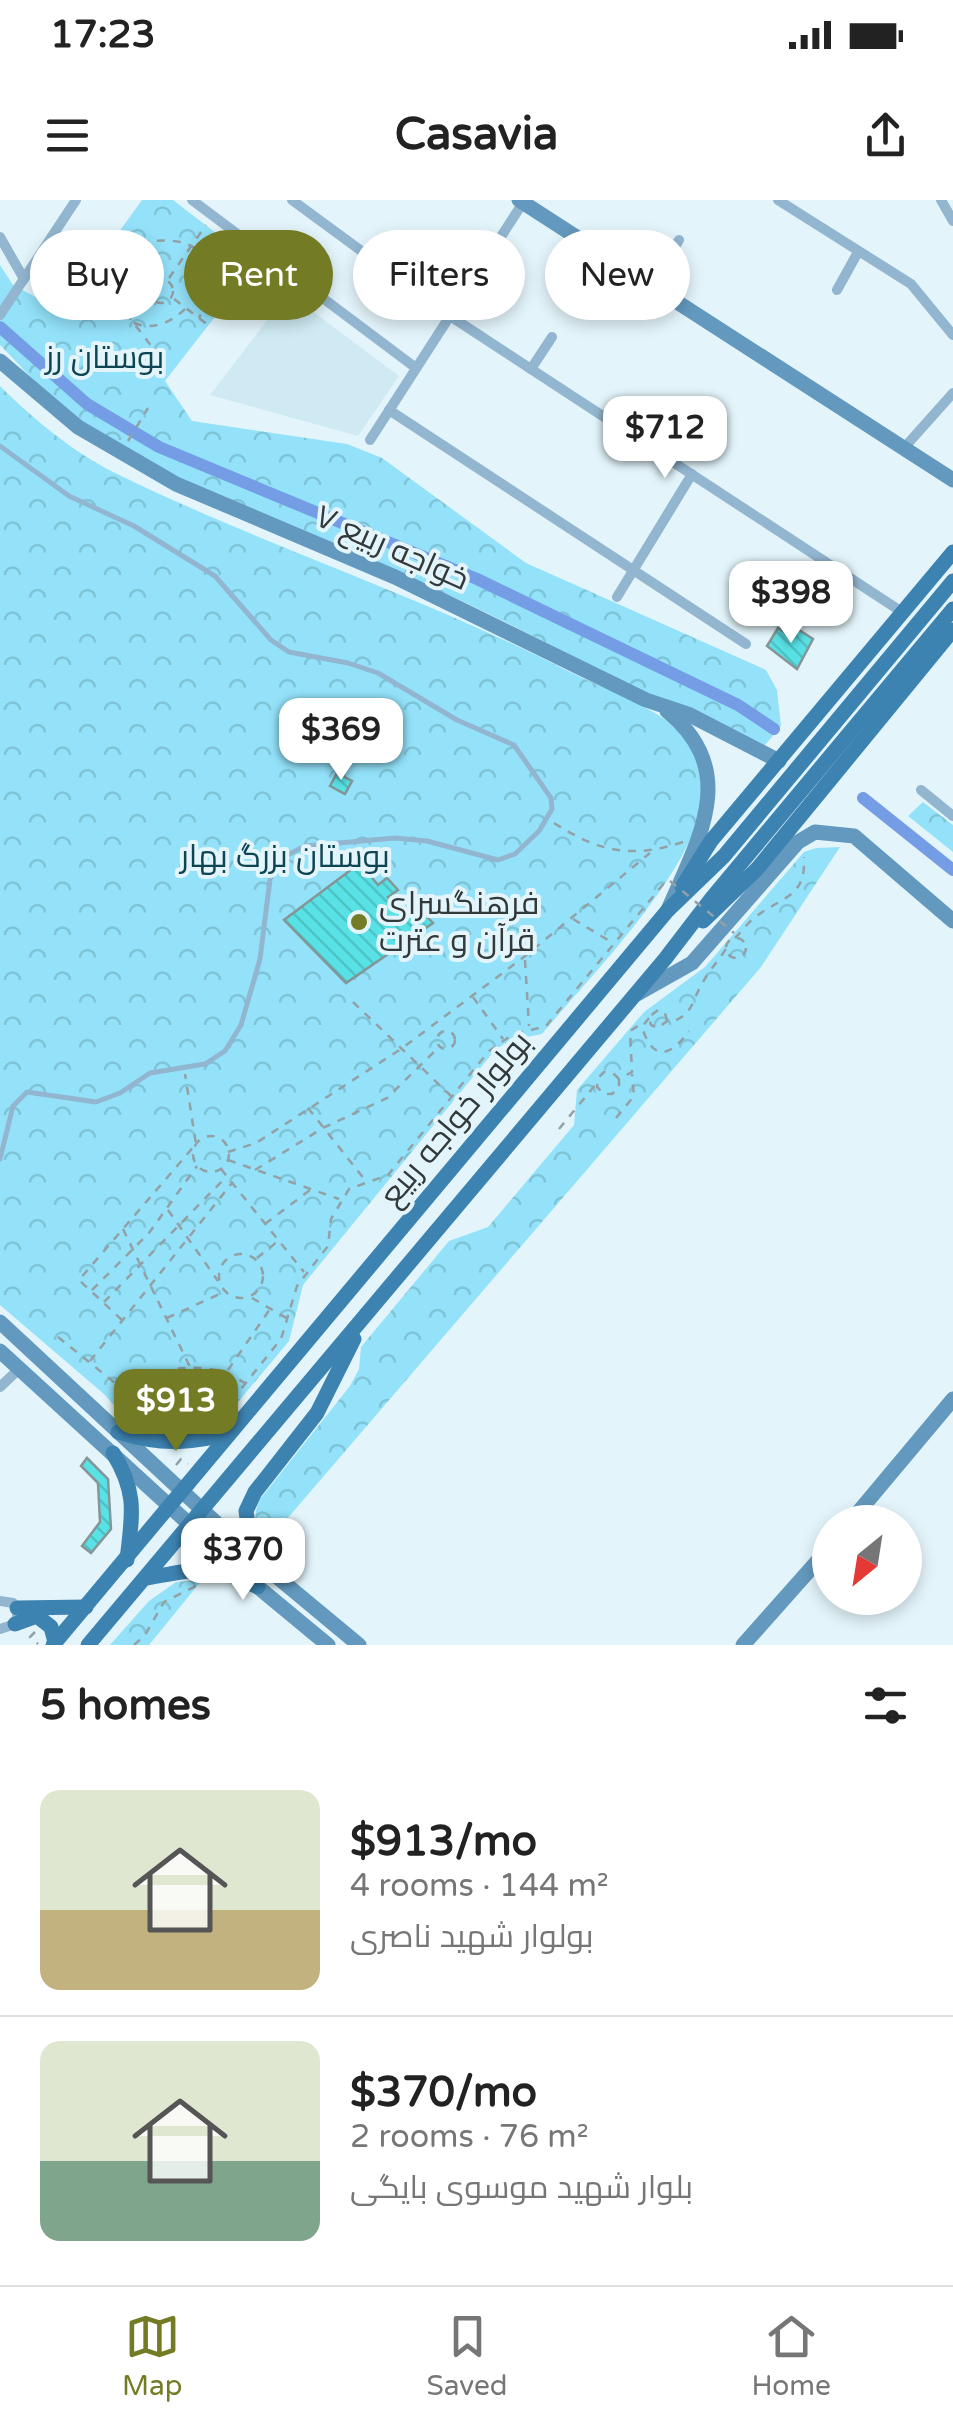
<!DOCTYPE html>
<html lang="en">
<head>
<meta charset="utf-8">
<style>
  :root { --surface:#fff; --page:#f2f2f2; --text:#222; --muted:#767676; --line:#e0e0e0; --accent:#747b25 }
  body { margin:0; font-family:"Varela Round",Cairo,sans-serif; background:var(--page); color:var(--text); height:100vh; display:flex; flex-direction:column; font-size:38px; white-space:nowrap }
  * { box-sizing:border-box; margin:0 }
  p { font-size:32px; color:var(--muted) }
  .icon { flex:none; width:55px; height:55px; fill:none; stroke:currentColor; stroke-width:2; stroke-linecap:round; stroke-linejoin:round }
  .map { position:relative; height:1445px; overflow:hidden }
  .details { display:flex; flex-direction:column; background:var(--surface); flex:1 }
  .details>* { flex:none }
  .top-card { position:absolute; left:30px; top:30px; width:895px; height:90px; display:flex; gap:20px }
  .needle { width:65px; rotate:210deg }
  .controls { position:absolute; left:812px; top:1305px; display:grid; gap:20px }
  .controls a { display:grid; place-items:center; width:110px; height:110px; border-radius:50%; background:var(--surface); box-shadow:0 5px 15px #0003; font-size:50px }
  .price { position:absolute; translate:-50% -85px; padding:0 22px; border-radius:20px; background:#fff; color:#222; font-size:32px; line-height:65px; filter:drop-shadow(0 2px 5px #0008) }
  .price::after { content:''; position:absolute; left:50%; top:60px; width:30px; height:22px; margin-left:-15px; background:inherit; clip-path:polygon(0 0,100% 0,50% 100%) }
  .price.on { background:var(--accent); color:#fff }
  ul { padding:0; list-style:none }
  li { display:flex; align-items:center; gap:30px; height:250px; padding:0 40px }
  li+li { border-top:2px solid var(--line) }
  li span { display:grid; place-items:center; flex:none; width:280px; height:200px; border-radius:20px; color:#555 }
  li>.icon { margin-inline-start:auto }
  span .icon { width:120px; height:120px; fill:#fffc; stroke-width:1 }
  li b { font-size:42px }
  h2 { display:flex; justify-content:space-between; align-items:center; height:120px; padding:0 40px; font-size:42px }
  .chip { padding:0 35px; border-radius:45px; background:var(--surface); box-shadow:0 5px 15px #0003; font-size:35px; line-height:90px }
  .chip.on { background:var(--accent); color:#fff }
  .status { display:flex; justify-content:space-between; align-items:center; height:70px; padding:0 50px; background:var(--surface); direction:ltr }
  .status svg { height:28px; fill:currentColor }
  header { display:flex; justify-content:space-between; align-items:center; height:130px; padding:0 40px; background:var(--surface); font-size:45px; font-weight:800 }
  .tab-bar { display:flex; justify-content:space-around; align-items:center; height:140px; border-top:2px solid var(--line); background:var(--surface); font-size:28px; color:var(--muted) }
  .tab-bar a { display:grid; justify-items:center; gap:5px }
  .tab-bar .on { color:var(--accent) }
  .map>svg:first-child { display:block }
  .built { fill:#cfeaf3 }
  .park { fill:url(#park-crowns) }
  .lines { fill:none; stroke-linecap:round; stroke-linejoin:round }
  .canal { stroke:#749de6; stroke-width:12 }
  .building { fill:url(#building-back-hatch); stroke:#849697; stroke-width:2.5 }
  .path { stroke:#93a0a5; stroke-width:2.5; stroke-dasharray:8 8; stroke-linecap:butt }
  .lane { stroke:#93b6d0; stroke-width:5 }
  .street { stroke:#93b6d0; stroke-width:10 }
  .secondary { stroke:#6399be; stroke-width:15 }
  .primary { stroke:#3d83b1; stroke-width:15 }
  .path-bridge { stroke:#93a0a5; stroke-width:2.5; stroke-dasharray:8 8; stroke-linecap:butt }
  .poi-dot { fill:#747b25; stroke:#e3f5fb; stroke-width:4 }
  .labels { text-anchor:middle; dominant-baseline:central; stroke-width:8; stroke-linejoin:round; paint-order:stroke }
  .park-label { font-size:32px; fill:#0e4553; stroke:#e3f5fb }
  .street-label { font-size:32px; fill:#32393b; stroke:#e3f5fb }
  .poi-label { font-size:32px; fill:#32393b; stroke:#e3f5fb; text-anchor:start }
</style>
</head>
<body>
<div class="status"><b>17:23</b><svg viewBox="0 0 49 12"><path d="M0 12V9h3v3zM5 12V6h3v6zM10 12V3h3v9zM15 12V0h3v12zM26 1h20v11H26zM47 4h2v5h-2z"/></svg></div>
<header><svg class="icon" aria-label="menu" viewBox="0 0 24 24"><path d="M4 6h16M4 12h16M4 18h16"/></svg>Casavia<svg class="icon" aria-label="share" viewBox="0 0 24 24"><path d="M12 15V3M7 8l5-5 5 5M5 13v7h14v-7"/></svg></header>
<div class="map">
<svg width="953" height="1445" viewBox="0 0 953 1445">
  <defs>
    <pattern id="park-crowns" width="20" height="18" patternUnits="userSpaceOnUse" patternTransform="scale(2.5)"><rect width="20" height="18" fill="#93e2fa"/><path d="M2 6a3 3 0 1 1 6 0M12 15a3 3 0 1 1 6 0" fill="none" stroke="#7fc3d7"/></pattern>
    <pattern id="building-back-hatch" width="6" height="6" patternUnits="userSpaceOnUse" patternTransform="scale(2.5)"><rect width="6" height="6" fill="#59e2e6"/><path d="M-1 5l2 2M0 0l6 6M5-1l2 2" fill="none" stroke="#4ec3c6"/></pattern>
  </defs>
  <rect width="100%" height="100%" fill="#e3f5fb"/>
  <!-- built -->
  <polygon class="built" points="288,93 399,176 358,236 210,195"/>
  <!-- park -->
  <g class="park">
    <path d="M142,0H173L256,64L165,181L192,221L347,244L382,258L526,363L766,470L777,490L781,526L765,545L753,550C636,489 519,426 399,372C292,323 166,285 71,214C45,195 23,168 0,145V65L13,85L62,111Z"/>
    <path d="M0,186C33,219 73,252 115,273C262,345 419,395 566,470C596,485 641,502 667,521C683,533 701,556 704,577C713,654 590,776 542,834L511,840L495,850L303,1085L289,1141L218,1226L202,1236L153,1237L135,1230L105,1195L0,1105Z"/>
    <polygon points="923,602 953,625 953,652 908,616"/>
    <path d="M840,647L761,767L262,1348C256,1330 251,1315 261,1298L350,1186L359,1169L361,1147L449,1041L488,1027L574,925L577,890L644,812L705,767L804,652L816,648Z"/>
    <polygon points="202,1380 149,1445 110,1445 149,1401 176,1382"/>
  </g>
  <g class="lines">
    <!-- canal -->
    <g class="canal">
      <polyline points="0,127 87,204 159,247 477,379 738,505 774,529"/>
      <polyline points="863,598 953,670"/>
    </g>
  </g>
  <!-- building -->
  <g class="building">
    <polygon points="778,428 791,436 796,428 813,439 797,469 767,446"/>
    <polygon points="337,573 352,581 345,594 330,586"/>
    <polygon points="360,663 378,685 387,678 398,690 388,697 400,712 414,703 433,723 346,783 284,720"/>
    <polygon points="87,1258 108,1279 111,1329 91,1353 82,1346 100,1322 98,1283 81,1266"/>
  </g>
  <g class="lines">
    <!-- path -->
    <g class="path">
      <path d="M141,43C200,31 226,62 199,118"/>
      <polyline points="169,78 206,25"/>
      <circle cx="161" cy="91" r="12"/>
      <path d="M150,83L125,66C106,98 131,118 149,143C157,153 161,167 166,180"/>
      <polyline points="174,99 208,125"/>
      <path d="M134,123C153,131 172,122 186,108"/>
      <polyline points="128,241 148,208"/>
      <path d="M554,623C599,652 632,659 683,642"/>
      <polyline points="573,719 613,743"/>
      <path d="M735,738C742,731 749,721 758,715C784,696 806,697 804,657"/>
      <circle cx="736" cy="748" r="10"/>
      <polyline points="525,760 529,826"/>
      <polyline points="473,797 503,839"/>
      <polyline points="353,802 451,896"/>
      <path d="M649,818L642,827C653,863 671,856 689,831"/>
      <path d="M667,821L665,813L658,810L649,817L651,825L658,828L667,821L672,822C694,813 691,802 702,784C708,772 718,761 726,749L723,746"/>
      <circle cx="446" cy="840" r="9"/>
      <polyline points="619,879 613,873 604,872 598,878 597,887 604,894 612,894 619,888 619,879 632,872 630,831 644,822"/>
      <polyline points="308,908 365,980"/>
      <polyline points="616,918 634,896 632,874"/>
      <polyline points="559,929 596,884"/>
      <circle cx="211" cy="954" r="18"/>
      <polyline points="228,952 256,943 401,849 524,757 650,653"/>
      <polyline points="228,960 339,999"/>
      <polyline points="221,969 304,1072"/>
      <polyline points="255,970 323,928 387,898 439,847"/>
      <polyline points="168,1010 218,1081"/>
      <polyline points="265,1024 310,990"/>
      <polyline points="123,1029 190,1167"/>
      <circle cx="241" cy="1076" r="22"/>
      <polyline points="257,1058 278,1041"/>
      <polyline points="92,1090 149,1033 197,966"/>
      <polyline points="252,1098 288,1119"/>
      <polyline points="104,1102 227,976"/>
      <polyline points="167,1118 224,1092"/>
      <polyline points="122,1120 79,1080 196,944 185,874"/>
      <polyline points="58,1137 120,1187 150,1226"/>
      <polyline points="90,1161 232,983"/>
      <polyline points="228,1170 270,1109"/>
      <path d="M115,1182C161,1173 204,1154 246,1184"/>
      <polyline points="209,1223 225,1209 281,1139 297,1086 328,1046 331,1019 349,989 388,975 489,851 512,835 546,826 665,682"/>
      <polyline points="176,1265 181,1259 188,1264"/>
      <polyline points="190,1345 197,1352 198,1359"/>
      <polyline points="35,1432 30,1437 38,1444"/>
      <polyline points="134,1445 145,1435 164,1402 198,1385"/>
    </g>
    <!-- lane -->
    <polyline class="lane" points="0,246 69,296 134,326 215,376 271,440 289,452 348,463 378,473 457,520 514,545 551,598 552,609 539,631 515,654 498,660 427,641 395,638 305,646 284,657 270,679 260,759 241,825 225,851 205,864 150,873 120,893 96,902 27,892 13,906 0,959"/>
    <!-- street -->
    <g class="street">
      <polyline points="192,0 416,168"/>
      <polyline points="292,0 450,116 902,412"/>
      <polyline points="778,0 911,84 953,135"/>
      <polyline points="941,0 953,21"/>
      <polyline points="0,37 24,79"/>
      <polyline points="651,85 679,40"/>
      <polyline points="837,90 858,52"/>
      <polyline points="0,115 76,0"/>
      <polyline points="531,169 552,137"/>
      <polyline points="389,210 746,444"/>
      <polyline points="621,228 636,205"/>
      <polyline points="370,240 524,1"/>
      <polyline points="903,249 953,193"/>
      <polyline points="617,397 692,274"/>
      <polyline points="921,590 953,616"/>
      <polyline points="0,1187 19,1169"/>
      <polyline points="0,1401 13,1403 18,1413 15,1424 0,1429"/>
    </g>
    <!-- secondary -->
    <g class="secondary">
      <polyline points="519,0 953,280"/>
      <polyline points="0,161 78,227 176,284 395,377 646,500 688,514 779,561"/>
      <path d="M667,511C741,571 698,640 668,710"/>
      <polyline points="637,794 692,763 798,642 815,632 854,636 953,721"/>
      <polyline points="0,1122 253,1357 359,1445"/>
      <polyline points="0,1151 258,1387 328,1445"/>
      <polyline points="850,1322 953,1199"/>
      <polyline points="743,1445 830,1347"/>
    </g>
    <!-- primary -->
    <g class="primary">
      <polyline points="682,687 711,641 953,352"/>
      <polyline points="703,721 757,669 953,430"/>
      <path d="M118,1232C161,1245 185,1244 229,1234"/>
      <path d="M113,1253C138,1294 132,1315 127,1360"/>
      <polyline points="253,1357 246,1311 255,1292 317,1213 354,1139"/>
      <path d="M146,1378C198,1370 208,1362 258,1387"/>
      <polyline points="17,1408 86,1407"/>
      <polyline points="15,1424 37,1416 51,1427 55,1442"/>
      <polyline points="53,1445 668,710 724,656 953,381"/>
      <polyline points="88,1445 665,759 711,699 953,409"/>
    </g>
    <!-- path-bridge -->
    <polyline class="path-bridge" points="670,681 734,733"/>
  </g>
  <!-- markers -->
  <circle class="poi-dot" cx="359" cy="722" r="10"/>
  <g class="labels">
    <!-- park labels -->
    <g class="park-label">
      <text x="105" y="158">بوستان رز</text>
      <text x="285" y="657">بوستان بزرگ بهار</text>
    </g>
    <!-- street labels -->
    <g class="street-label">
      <text transform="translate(392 348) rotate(24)">خواجه ربیع ۷</text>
      <text transform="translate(456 919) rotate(-50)">بولوار خواجه ربیع</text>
    </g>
    <!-- poi labels -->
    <g class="poi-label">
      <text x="379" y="704">فرهنگسرای<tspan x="379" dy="37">قرآن و عترت</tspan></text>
    </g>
  </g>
</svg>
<div class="controls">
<a><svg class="needle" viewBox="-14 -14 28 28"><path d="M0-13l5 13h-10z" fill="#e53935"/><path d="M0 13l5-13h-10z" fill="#767676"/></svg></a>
</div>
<b class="price" style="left:665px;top:281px">$712</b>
<b class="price" style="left:791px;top:446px">$398</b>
<b class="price" style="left:341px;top:583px">$369</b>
<b class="price on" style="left:176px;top:1254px">$913</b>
<b class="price" style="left:243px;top:1403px">$370</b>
<div class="top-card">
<a class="chip">Buy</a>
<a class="chip on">Rent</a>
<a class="chip">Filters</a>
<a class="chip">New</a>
</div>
</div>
<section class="details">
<h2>5 homes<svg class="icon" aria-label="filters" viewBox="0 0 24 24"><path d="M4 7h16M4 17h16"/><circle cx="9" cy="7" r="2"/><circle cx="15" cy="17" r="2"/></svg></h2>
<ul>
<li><span style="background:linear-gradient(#dfe7d0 60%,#c2b280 0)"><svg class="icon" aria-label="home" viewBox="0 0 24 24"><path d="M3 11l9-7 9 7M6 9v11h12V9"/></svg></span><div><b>$913/mo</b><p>4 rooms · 144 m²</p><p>بولوار شهید ناصری</p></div></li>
<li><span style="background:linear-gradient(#dfe7d0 60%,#7fa58c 0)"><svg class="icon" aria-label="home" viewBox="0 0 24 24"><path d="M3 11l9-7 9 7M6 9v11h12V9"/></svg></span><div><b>$370/mo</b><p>2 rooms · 76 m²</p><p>بلوار شهید موسوی بایگی</p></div></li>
</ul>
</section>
<nav class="tab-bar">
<a class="on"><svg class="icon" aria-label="map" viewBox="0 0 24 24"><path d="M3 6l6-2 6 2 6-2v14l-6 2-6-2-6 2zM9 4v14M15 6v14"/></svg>Map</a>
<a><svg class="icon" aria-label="saved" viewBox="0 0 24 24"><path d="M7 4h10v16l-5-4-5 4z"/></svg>Saved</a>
<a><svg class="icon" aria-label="home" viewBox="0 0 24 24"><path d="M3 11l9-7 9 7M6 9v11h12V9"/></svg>Home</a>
</nav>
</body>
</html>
